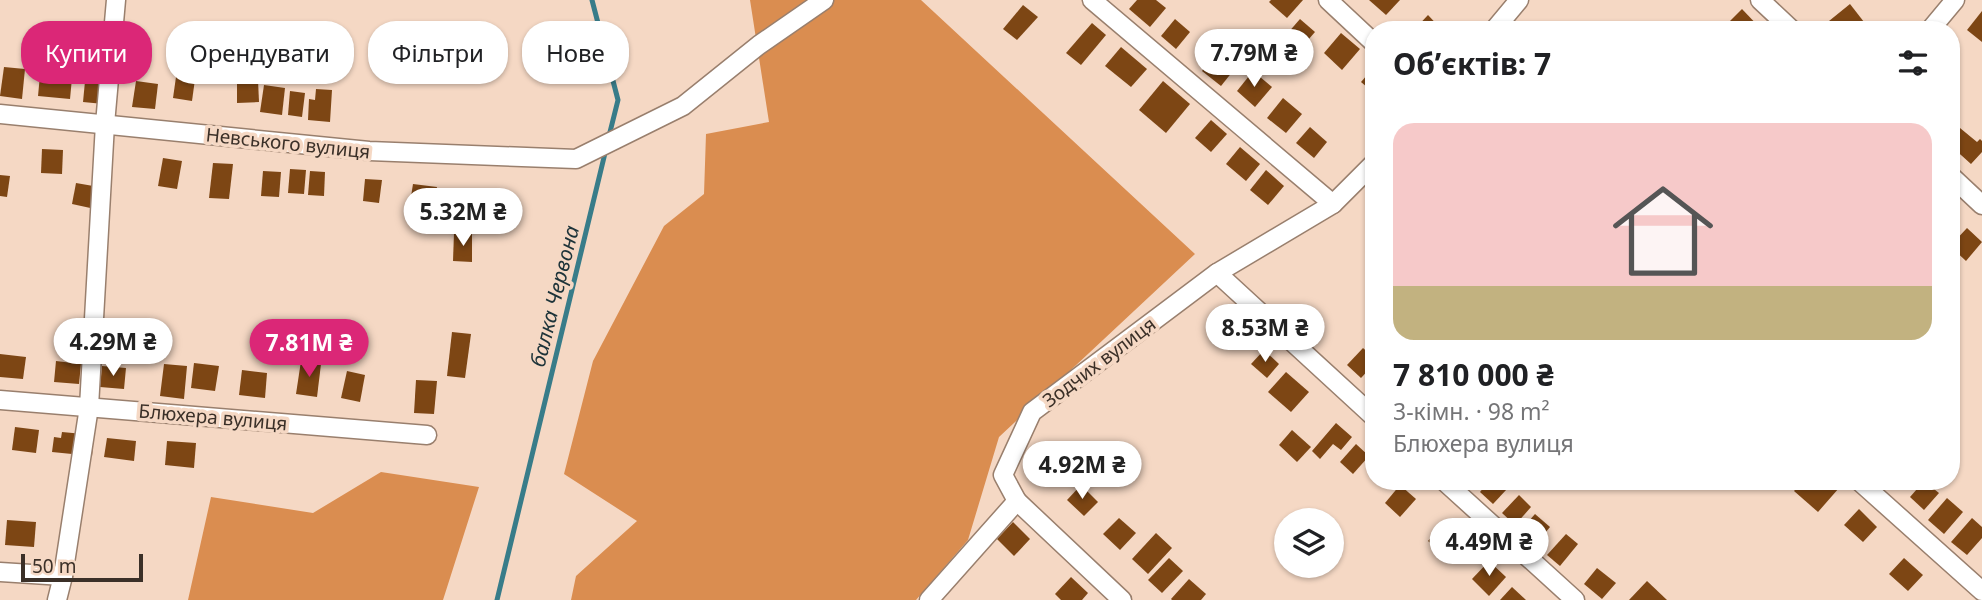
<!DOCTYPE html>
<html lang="uk">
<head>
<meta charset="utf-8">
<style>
  :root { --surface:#fff; --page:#f6f6f6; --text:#202124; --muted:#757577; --line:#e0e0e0; --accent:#db2777 }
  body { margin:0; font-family:"Noto Sans",sans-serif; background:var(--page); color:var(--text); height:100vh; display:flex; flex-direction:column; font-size:26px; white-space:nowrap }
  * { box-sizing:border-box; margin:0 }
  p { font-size:23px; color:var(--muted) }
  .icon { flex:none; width:38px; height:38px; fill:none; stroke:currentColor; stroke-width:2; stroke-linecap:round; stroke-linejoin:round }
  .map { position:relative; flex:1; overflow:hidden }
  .details { position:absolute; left:1365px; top:21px; width:595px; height:469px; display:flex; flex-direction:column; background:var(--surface); border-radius:28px; box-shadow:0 2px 5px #0004 }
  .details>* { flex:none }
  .banner { position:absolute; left:21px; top:21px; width:665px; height:63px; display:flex; gap:14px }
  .tools { position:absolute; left:1274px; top:508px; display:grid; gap:14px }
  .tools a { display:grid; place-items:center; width:70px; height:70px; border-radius:50%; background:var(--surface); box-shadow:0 2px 5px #0004; font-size:35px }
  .scale { position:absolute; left:21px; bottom:18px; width:122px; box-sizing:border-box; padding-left:7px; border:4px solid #3b3028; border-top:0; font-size:19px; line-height:24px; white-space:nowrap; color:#3b3028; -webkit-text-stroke:5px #f5d8c4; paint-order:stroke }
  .price { position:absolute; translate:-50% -60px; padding:0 16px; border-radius:24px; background:#fff; color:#222; font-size:23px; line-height:46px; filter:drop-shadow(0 2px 4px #0008) }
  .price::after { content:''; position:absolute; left:50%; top:42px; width:21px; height:16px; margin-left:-10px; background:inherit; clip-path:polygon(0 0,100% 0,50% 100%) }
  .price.current { background:var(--accent); color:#fff }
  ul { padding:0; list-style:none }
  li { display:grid; align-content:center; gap:14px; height:371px; padding:0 28px }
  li+li { border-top:2px solid var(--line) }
  li span { display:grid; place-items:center; height:217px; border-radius:21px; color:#555 }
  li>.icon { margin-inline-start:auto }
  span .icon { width:126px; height:126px; fill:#fffc; stroke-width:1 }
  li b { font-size:30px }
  h2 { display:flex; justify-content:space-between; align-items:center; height:84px; padding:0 28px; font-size:30px }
  .chip { padding:0 24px; border-radius:28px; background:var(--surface); box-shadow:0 2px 5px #0004; font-size:24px; line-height:63px }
  .chip.current { background:var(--accent); color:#fff }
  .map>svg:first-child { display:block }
  .forest { fill:#da8d50 }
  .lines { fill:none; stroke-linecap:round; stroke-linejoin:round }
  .stream { stroke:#387c89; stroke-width:5 }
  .building { fill:#7d4614 }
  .minor-casing { stroke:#997f6d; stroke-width:21 }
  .minor { stroke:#fff; stroke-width:18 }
  .labels { text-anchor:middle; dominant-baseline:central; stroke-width:7; stroke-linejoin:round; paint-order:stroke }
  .street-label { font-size:19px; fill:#3b3028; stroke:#f5d8c4 }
  .water-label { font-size:21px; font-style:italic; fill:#1d3339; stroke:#f5d8c4 }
</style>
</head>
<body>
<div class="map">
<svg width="1982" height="600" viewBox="0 0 1982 600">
  <rect width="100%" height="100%" fill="#f5d8c4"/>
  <!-- forest -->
  <g class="forest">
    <polygon points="750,0 921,0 1195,254 999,437 968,540 916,600 571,600 576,576 637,521 564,474 593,361 664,226 704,194 706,134 769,122"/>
    <polygon points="381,472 479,487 443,600 188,600 211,497 313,513"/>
  </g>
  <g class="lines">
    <!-- stream -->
    <g class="stream">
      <polyline points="592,0 618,100 609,136"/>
      <polyline points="497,600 606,149"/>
    </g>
  </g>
  <!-- building -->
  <g class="building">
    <polygon points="1137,0 1156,0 1166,8 1150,27 1129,9"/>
    <polygon points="1271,0 1303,0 1287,18 1269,2"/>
    <polygon points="1369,0 1400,0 1386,15"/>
    <polygon points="1850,4 1864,22 1853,30 1836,30 1829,21"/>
    <polygon points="1023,5 1038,17 1017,40 1003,29"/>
    <polygon points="1742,9 1762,30 1732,30 1727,24"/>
    <polygon points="1982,11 1982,42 1967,30"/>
    <polygon points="1428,15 1442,30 1414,30"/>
    <polygon points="1175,19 1190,32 1176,49 1161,36"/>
    <polygon points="1300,19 1315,32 1295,55 1280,42"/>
    <polygon points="1092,23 1106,35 1081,65 1066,53"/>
    <polygon points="1341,33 1360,49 1342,70 1324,53"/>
    <polygon points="1121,47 1147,69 1131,87 1105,66"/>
    <polygon points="1218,51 1237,66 1221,86 1202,71"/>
    <polygon points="4,67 25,69 22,99 0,96"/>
    <polygon points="1374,67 1374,93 1361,82"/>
    <polygon points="177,70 196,72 192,101 173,98"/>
    <polygon points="86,71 105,73 114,105 83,102"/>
    <polygon points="1253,71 1272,87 1255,107 1237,91"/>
    <polygon points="40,75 72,78 70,99 38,96"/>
    <polygon points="237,80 258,80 259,102 237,103"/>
    <polygon points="136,81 158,84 155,109 132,107"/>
    <polygon points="1163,81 1190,104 1166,133 1139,110"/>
    <polygon points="264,85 285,88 282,115 260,112"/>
    <polygon points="316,89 332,90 330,122 308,120 309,99 315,100"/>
    <polygon points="290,91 305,93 302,117 288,115"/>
    <polygon points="1283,98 1302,114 1286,133 1267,118"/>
    <polygon points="1211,120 1227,134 1211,152 1195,138"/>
    <polygon points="1310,127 1327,142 1314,158 1296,143"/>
    <polygon points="1960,128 1977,142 1980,139 1982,141 1982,152 1971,164 1951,146 1951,138"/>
    <polygon points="1240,147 1260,164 1246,181 1226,164"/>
    <polygon points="42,149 63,150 62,174 41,173"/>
    <polygon points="163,158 182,161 177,189 158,186"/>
    <polygon points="213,163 233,164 229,199 209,198"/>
    <polygon points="290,169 306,170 304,194 288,193"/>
    <polygon points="1266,170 1284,186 1268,205 1250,190"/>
    <polygon points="263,171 281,172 279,197 261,196"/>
    <polygon points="310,171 325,172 324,196 308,195"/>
    <polygon points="0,175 10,176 7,197 0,196"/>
    <polygon points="365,179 382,180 379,203 363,201"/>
    <polygon points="76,183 99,187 95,209 72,204"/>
    <polygon points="413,184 437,187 434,206 410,203"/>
    <polygon points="464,202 478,203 477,220 463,219"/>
    <polygon points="1967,228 1982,242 1966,261 1951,247 1951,245"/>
    <polygon points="454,233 472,234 472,262 453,261"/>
    <polygon points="452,332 471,334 465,378 447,376"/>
    <polygon points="1363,348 1374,358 1374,364 1361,378 1347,365"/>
    <polygon points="1264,350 1279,364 1267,378 1251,364"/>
    <polygon points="0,354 26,357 23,379 0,377"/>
    <polygon points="56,361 81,364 79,384 54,382"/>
    <polygon points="301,361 321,364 317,397 296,394"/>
    <polygon points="194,363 219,366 215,391 191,388"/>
    <polygon points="164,364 187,366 184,399 160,396"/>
    <polygon points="102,366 126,368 124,389 100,387"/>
    <polygon points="242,370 267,373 265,398 239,395"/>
    <polygon points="347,371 365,375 360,402 341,398"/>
    <polygon points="1286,372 1309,392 1291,412 1268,392"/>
    <polygon points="416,380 437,381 434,414 414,413"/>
    <polygon points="1336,423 1352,437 1341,450 1333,444 1320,459 1312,451"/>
    <polygon points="15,427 39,430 36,453 12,450"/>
    <polygon points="1292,430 1311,447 1297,462 1279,445"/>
    <polygon points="62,432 94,435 92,456 52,452 54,437 61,438"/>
    <polygon points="107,438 136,441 134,461 104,457"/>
    <polygon points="167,441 196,443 194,468 165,465"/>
    <polygon points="1356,444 1369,456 1353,474 1340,462"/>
    <polygon points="1489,481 1498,481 1507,489 1493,504 1480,492"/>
    <polygon points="1803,481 1832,481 1839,488 1818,512 1794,491"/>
    <polygon points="1924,481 1939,493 1924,510 1910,497"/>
    <polygon points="1081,485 1098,502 1084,516 1067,500"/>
    <polygon points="1400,485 1416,499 1400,517 1385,503"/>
    <polygon points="1519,495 1531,507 1515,525 1502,513"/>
    <polygon points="1947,498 1963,512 1944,534 1928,520"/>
    <polygon points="1859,509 1877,527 1863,542 1844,525"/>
    <polygon points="1535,514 1550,527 1536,544 1520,531"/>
    <polygon points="1119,518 1136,533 1120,550 1103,534"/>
    <polygon points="1972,518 1982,527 1982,538 1967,555 1951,542"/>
    <polygon points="7,520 36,522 34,547 5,545"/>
    <polygon points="1013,522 1030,539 1014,556 997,539"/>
    <polygon points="1443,524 1460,538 1445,555 1428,541"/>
    <polygon points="1156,533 1172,548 1148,574 1132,559"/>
    <polygon points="1566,534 1578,544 1560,566 1547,555"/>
    <polygon points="1169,558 1183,571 1162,593 1148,580"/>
    <polygon points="1904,558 1923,575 1908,591 1889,574"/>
    <polygon points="1489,561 1506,577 1489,596 1472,579"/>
    <polygon points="1597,568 1616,583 1602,599 1584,584"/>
    <polygon points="1071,577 1088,593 1082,600 1061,600 1055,594"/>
    <polygon points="1189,579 1206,594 1201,600 1172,600 1171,599"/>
    <polygon points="1647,581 1667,600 1629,600"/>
    <polygon points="1512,587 1526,600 1500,600"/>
  </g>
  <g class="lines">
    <defs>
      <g id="minor">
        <polyline points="1092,0 1333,204"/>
        <polyline points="1328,0 1374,43"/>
        <polyline points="1760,0 1792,30"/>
        <polyline points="1494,30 1519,0"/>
        <polyline points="1930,30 1955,0"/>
        <polyline points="0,114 369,151 576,159 683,106 759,45 824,0"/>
        <polyline points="1951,176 1982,205"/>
        <polyline points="1217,273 1374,417"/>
        <polyline points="0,400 427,435"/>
        <polyline points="1444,481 1575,600"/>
        <polyline points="1859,481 1982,591"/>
        <polyline points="1017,501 1122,600"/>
        <polyline points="0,572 63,576"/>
        <polyline points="57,600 63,576 89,407 105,124 116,0"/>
        <polyline points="929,600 1017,501 1003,475 1032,412 1217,273 1333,204 1374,163"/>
      </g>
    </defs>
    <!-- minor casing -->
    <use href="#minor" class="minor-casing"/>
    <!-- minor -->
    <use href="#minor" class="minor"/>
  </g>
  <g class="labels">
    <!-- street labels -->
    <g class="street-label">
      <text transform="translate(288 143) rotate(6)">Невського вулиця</text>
      <text transform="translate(1099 362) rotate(-37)">Зодчих вулиця</text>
      <text transform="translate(213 417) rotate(5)">Блюхера вулиця</text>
    </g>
    <!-- water labels -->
    <g class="water-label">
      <text transform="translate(554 296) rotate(-76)">балка Червона</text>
    </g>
  </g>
</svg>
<div class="tools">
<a><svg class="icon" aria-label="layers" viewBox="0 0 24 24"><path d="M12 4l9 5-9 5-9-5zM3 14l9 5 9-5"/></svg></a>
</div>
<div class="scale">50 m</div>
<b class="price" style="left:1254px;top:89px">7.79M ₴</b>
<b class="price" style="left:463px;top:248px">5.32M ₴</b>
<b class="price" style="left:1265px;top:364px">8.53M ₴</b>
<b class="price" style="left:113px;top:378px">4.29M ₴</b>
<b class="price current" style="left:309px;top:379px">7.81M ₴</b>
<b class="price" style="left:1082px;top:501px">4.92M ₴</b>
<b class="price" style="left:1489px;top:578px">4.49M ₴</b>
<div class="banner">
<a class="chip current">Купити</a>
<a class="chip">Орендувати</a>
<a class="chip">Фільтри</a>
<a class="chip">Нове</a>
</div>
<section class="details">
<h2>Об’єктів: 7<svg class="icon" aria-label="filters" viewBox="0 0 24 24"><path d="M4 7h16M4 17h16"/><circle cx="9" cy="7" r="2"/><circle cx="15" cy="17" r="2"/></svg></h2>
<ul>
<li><span style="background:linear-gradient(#f6c9c9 75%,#c2b280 0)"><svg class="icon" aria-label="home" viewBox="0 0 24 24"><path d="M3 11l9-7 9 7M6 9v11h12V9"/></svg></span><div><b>7 810 000 ₴</b><p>3-кімн. · 98 m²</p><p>Блюхера вулиця</p></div></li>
</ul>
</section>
</div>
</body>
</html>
